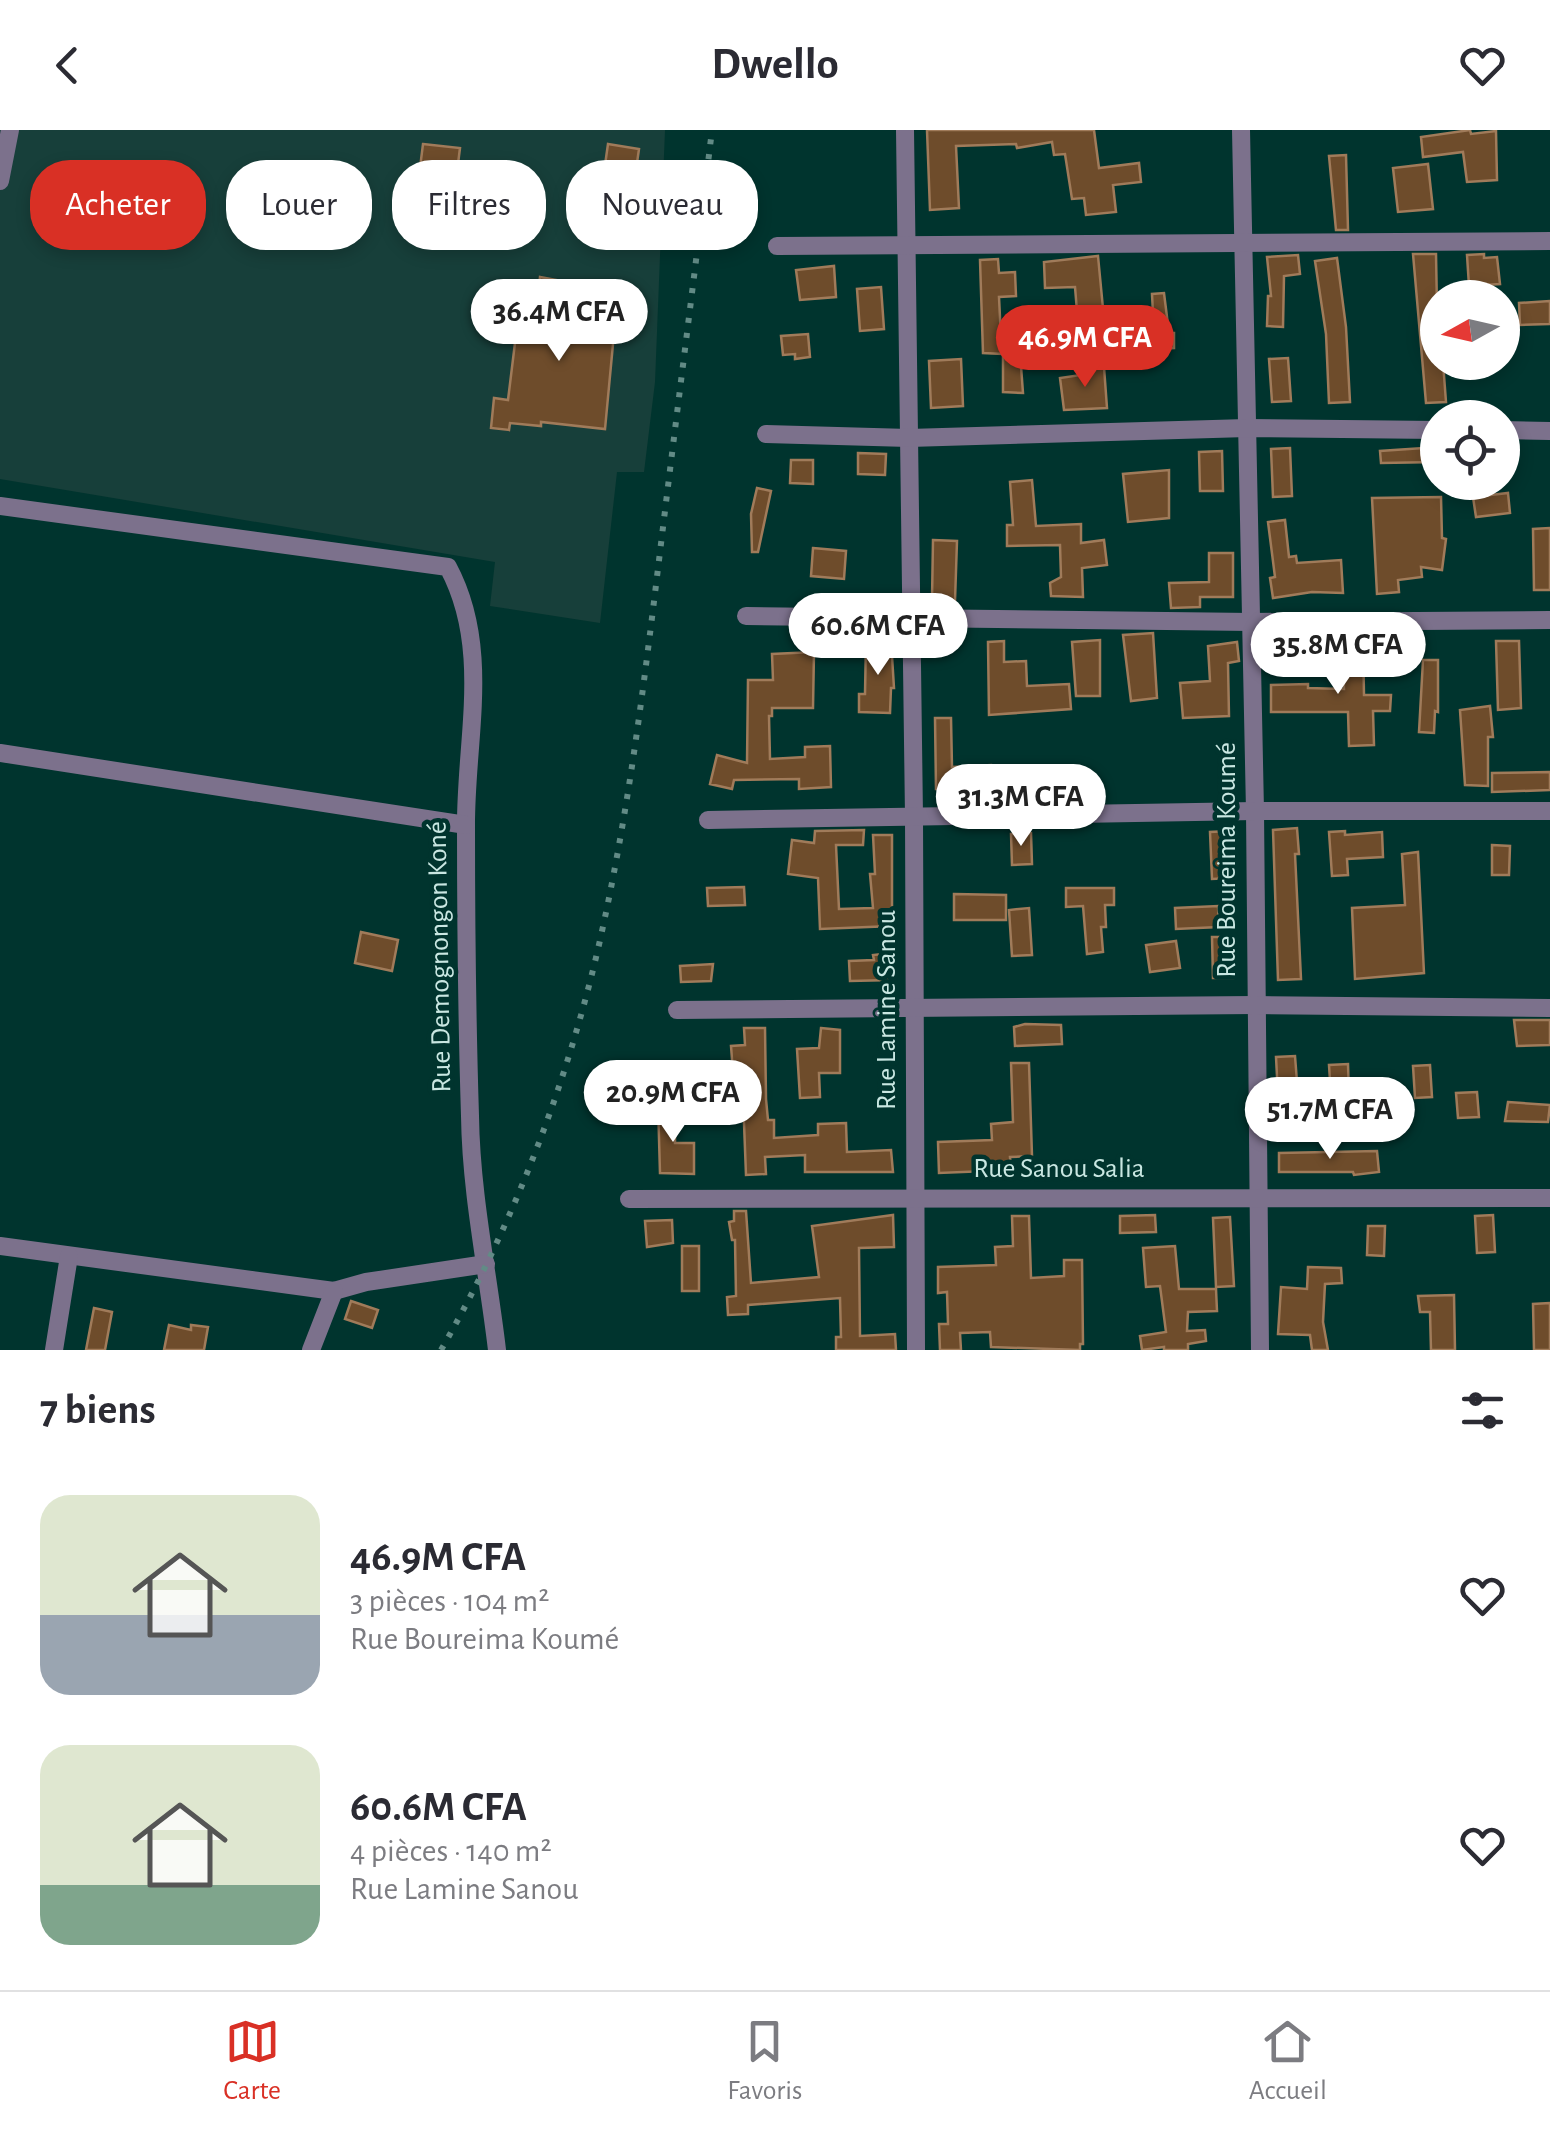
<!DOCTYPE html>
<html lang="fr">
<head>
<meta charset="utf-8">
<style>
  :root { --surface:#fff; --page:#f2f2f3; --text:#2b2b33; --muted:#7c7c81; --line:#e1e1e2; --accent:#d93025 }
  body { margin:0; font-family:"Alegreya Sans",sans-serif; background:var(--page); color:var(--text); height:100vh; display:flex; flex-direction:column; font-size:38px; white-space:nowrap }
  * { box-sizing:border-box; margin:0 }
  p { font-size:32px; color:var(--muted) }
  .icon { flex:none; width:55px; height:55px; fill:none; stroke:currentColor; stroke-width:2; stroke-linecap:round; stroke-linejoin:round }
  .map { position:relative; height:1220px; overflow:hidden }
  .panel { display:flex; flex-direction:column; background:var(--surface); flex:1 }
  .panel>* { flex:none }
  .hud { position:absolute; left:30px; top:30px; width:1000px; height:90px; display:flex; gap:20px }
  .needle { width:65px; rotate:262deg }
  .controls { position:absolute; left:1420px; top:150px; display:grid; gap:20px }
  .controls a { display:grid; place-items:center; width:100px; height:100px; border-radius:50%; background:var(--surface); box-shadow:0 5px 15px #0003; font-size:50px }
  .price { position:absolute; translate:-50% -85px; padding:0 22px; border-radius:35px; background:#fff; color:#222; font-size:32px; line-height:65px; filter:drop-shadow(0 2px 5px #0008) }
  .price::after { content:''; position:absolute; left:50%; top:60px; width:30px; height:22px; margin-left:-15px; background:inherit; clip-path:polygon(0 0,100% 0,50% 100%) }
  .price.current { background:var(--accent); color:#fff }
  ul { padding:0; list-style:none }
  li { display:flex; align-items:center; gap:30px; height:250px; padding:0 40px }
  li span { display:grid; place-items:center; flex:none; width:280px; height:200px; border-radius:30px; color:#555 }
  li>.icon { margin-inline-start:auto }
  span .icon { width:120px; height:120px; fill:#fffc; stroke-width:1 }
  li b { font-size:42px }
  h2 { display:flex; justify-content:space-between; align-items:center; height:120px; padding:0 40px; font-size:42px }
  .pill { padding:0 35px; border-radius:40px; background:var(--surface); box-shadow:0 5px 15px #0003; font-size:35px; line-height:90px }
  .pill.current { background:var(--accent); color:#fff }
  header { display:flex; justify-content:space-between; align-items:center; height:130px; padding:0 40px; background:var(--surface); font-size:45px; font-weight:700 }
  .tabs { display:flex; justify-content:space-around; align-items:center; height:140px; border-top:2px solid var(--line); background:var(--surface); font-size:28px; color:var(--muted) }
  .tabs a { display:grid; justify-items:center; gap:5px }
  .tabs .current { color:var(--accent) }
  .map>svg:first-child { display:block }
  .built { fill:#173f3a }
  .building { fill:#6e4c2b; stroke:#a07b5a; stroke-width:2.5 }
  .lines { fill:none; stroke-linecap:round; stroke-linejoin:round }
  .street { stroke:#7c718c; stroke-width:18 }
  .rail { stroke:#628b86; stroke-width:6; stroke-dasharray:5 10; stroke-linecap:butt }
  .labels { text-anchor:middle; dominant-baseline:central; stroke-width:9; stroke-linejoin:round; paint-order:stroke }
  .street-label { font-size:28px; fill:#c9e7e2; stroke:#00342e }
</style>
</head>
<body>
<header><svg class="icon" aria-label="back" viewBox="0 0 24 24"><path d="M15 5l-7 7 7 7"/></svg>Dwello<svg class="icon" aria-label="heart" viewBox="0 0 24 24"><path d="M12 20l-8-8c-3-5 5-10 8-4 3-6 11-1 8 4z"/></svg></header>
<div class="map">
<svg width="1550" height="1220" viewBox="0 0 1550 1220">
  <rect width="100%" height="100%" fill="#00342e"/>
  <!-- built -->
  <polygon class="built" points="0,0 665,0 655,252 644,342 617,342 600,493 490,476 495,432 0,349"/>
  <!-- building -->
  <g class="building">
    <polygon points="927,0 1094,0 1099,38 1139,33 1141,52 1113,55 1116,82 1086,85 1084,68 1072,69 1065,24 1054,25 1052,12 1017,18 1016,14 956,16 959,78 930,80"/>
    <polygon points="1470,0 1471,4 1496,1 1497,50 1467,52 1463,22 1423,27 1421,7"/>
    <polygon points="423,14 460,18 448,113 411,109"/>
    <polygon points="608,14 639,19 628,96 597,91"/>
    <polygon points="1346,25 1348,100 1336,100 1329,26"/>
    <polygon points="1428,34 1433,79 1398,82 1393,38"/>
    <polygon points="1413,124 1436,124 1438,232 1443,232 1446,272 1426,273"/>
    <polygon points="1484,124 1484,128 1497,127 1500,154 1469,156 1467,125"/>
    <polygon points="1298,125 1300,144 1284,146 1283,197 1267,196 1268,166 1271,166 1267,127"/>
    <polygon points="1098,126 1104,189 1153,184 1152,164 1164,163 1169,203 1174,203 1174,218 1155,219 1154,203 1079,206 1075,157 1045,158 1044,132"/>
    <polygon points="1337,128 1346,197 1350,272 1329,273 1326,204 1315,131"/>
    <polygon points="998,129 999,143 1015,142 1016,166 999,167 1001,208 1019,209 1023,263 1003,262 1003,224 983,223 980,130"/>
    <polygon points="834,136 836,167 800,170 796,140"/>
    <polygon points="540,147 567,152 564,176 616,182 605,299 541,292 541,296 510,293 509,300 491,298 494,268 508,270 520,172 537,174"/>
    <polygon points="881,157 884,199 860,201 857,159"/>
    <polygon points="1550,171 1550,194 1520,195 1519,173"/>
    <polygon points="808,204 810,227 795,229 795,224 783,225 781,206"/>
    <polygon points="1288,228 1291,271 1272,272 1269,229"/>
    <polygon points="961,229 963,276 931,278 929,231"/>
    <polygon points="1104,237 1107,278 1064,280 1060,248 1081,245 1081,238"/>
    <polygon points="1438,317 1438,332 1381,333 1380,321"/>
    <polygon points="1290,318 1292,366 1273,367 1271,319"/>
    <polygon points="1222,321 1223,361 1200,361 1199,322"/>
    <polygon points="858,323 886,324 885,345 858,344"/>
    <polygon points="791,330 813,330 813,354 790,353"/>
    <polygon points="1169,340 1169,388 1128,392 1123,344"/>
    <polygon points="1032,350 1036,396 1081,394 1081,413 1104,410 1107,435 1082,438 1083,467 1051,466 1050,453 1061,447 1060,415 1007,416 1007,395 1013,395 1010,352"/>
    <polygon points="757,358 771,361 758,422 752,422 751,384"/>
    <polygon points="1508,363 1510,383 1476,387 1473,367"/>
    <polygon points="1441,367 1442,408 1446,409 1442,440 1421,437 1422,447 1398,450 1399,462 1377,464 1372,368"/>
    <polygon points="1285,390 1289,427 1296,426 1297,433 1341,430 1343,463 1312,462 1273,468 1270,448 1275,447 1268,392"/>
    <polygon points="1550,398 1550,460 1534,460 1533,399"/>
    <polygon points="933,410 957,411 955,471 932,470"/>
    <polygon points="813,418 846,421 844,449 811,446"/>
    <polygon points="1209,423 1233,423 1233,467 1200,467 1200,477 1171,478 1169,453 1209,452"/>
    <polygon points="1153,503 1157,568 1131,571 1123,505"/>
    <polygon points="1343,509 1363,509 1364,565 1391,565 1390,581 1373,581 1374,615 1349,616 1348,582 1271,582 1271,555 1308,554 1308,558 1344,559"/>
    <polygon points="891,510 894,558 891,558 890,583 859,582 859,564 865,564 866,512"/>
    <polygon points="1100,510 1100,566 1076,566 1072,512"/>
    <polygon points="1004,511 1004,532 1026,531 1027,556 1069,554 1071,579 989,585 988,512"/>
    <polygon points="1496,511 1519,511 1521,578 1498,580"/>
    <polygon points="1237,512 1239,531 1228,533 1229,586 1183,588 1180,553 1210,551 1208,516"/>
    <polygon points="814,522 813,578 772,578 772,586 769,586 770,629 805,627 805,617 830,616 831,657 799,659 799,649 734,650 732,659 710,654 717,625 747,633 748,550 773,550 772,524"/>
    <polygon points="1423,530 1438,530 1438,582 1435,581 1434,603 1419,602"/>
    <polygon points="1490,576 1493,607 1488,607 1488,656 1465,655 1460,580"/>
    <polygon points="935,588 951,588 952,637 991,635 993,660 936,659"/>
    <polygon points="1550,642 1550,660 1492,662 1492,643"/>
    <polygon points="1297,698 1299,724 1295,724 1301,849 1278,850 1273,700"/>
    <polygon points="864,700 863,715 836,715 839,779 873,778 870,744 875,744 873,705 892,705 892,796 820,799 818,748 788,744 792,710 814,713 815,701"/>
    <polygon points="1229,701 1231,748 1212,749 1210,702"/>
    <polygon points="1345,701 1345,705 1382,702 1383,727 1347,729 1348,745 1332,746 1329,702"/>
    <polygon points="1031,703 1032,734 1012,735 1011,704"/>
    <polygon points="1492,715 1510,716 1509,745 1492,745"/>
    <polygon points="1418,722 1424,843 1355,849 1352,778 1405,775 1402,724"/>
    <polygon points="744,757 745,775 708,776 707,758"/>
    <polygon points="1066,758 1114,758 1114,775 1105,775 1106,797 1101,797 1103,822 1087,824 1083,776 1066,777"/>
    <polygon points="954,764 1006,765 1006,790 954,790"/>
    <polygon points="1218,776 1219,797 1176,799 1175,778"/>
    <polygon points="1029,778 1032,825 1012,826 1009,780"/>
    <polygon points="361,802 398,810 392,841 355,833"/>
    <polygon points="1212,807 1232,807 1233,848 1213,848"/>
    <polygon points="1176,811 1180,838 1150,842 1146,815"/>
    <polygon points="892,823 893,850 850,851 849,831 874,830 873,825"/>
    <polygon points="713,834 711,851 681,852 680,836"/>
    <polygon points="1514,890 1550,890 1550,915 1517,916"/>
    <polygon points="1025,894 1061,895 1062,914 1015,916 1014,897"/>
    <polygon points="744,898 765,898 766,969 768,990 774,990 774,1008 818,1005 818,994 846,993 847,1022 891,1020 893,1042 805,1042 805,1025 765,1027 766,1044 746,1045 742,941 733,942 731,916 745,915"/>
    <polygon points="821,898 840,900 840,943 819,943 820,967 800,968 797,919 819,918"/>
    <polygon points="1295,926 1298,965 1278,966 1276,927"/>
    <polygon points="1011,933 1029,933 1032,1026 1010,1027 1011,1040 939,1043 938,1012 992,1010 991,994 1013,992"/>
    <polygon points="1348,934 1349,966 1331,967 1329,935"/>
    <polygon points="1430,935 1432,967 1415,968 1413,936"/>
    <polygon points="1371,960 1372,984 1352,985 1350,961"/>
    <polygon points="1477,962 1479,987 1458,988 1456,963"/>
    <polygon points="1508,972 1550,975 1548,992 1505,991"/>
    <polygon points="658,973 675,973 675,1013 694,1013 694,1044 660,1043"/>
    <polygon points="1377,1021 1379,1042 1354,1045 1353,1042 1279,1042 1279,1023"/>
    <polygon points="734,1081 746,1081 751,1153 819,1147 812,1096 893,1085 894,1117 859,1118 860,1206 895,1204 896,1220 836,1220 836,1207 841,1207 840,1168 748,1175 748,1184 728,1185 727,1167 736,1166 735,1110 732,1110 729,1092 734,1091"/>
    <polygon points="1155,1085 1156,1102 1120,1103 1120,1086"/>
    <polygon points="1493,1085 1495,1122 1477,1123 1475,1086"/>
    <polygon points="1012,1086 1029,1086 1031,1148 1064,1146 1064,1130 1082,1130 1083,1214 1080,1214 1080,1220 991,1217 990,1202 960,1203 961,1220 940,1220 939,1194 948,1194 947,1162 938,1163 938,1137 996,1135 995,1117 1013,1116"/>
    <polygon points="1230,1087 1234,1156 1216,1157 1213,1088"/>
    <polygon points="672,1090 673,1113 647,1117 645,1091"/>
    <polygon points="1368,1096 1385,1096 1384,1126 1367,1125"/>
    <rect x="682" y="1116" width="17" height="45"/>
    <polygon points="1175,1116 1179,1159 1216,1159 1217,1181 1188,1182 1187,1201 1205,1200 1206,1211 1188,1214 1188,1220 1164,1220 1164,1217 1142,1220 1140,1206 1166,1202 1160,1156 1146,1157 1143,1118"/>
    <polygon points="1308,1137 1341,1138 1342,1153 1325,1154 1323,1192 1328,1220 1312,1220 1310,1205 1278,1204 1281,1157 1307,1159"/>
    <polygon points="1454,1165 1455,1220 1431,1220 1430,1182 1420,1182 1418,1166"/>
    <polygon points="351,1171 378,1180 372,1198 345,1189"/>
    <polygon points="1550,1173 1550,1220 1534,1220 1533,1174"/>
    <polygon points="94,1178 112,1182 105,1220 86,1220"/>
    <polygon points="169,1195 191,1200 191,1195 208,1197 204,1220 164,1220"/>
  </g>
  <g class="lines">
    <!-- street -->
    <g class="street">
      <polyline points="905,0 914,687 916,1220"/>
      <polyline points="1241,0 1255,681 1260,1220"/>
      <polyline points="0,51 10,0"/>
      <polyline points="777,116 1550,111"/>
      <polyline points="1502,300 1550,301"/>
      <polyline points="766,304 909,308 1247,298 1438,300"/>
      <path d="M0,376L448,437C492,519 465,610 466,698C466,794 467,890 470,986C471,1064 488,1143 497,1220"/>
      <polyline points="746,486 1252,492 1550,490"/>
      <polyline points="0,623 466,695"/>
      <polyline points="708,690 1255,681 1550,681"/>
      <polyline points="677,880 1255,875 1550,878"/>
      <polyline points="629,1069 1550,1068"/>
      <polyline points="0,1116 334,1161 366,1152 486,1134"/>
      <polyline points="54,1220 69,1126"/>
      <polyline points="311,1220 334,1161"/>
    </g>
    <!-- rail -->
    <path class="rail" d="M441,1220C512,1097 566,957 598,819C628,688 644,554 660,422C677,281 695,141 712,0"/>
  </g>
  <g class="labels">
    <!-- street labels -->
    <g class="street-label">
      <text transform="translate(1227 730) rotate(-90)">Rue Boureima Koumé</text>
      <text transform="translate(440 827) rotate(-91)">Rue Demognongon Koné</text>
      <text transform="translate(887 880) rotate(-90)">Rue Lamine Sanou</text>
      <text x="1059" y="1039">Rue Sanou Salia</text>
    </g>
  </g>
</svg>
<div class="controls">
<a><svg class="needle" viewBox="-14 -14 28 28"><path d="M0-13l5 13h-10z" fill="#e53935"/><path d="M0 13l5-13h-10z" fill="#7c7c81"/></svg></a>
<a><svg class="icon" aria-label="locate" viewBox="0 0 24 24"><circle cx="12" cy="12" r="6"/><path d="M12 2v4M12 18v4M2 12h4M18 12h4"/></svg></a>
</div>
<b class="price" style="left:559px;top:234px">36.4M CFA</b>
<b class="price current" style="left:1085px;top:260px">46.9M CFA</b>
<b class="price" style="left:878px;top:548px">60.6M CFA</b>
<b class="price" style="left:1338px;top:567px">35.8M CFA</b>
<b class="price" style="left:1021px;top:719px">31.3M CFA</b>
<b class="price" style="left:673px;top:1015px">20.9M CFA</b>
<b class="price" style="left:1330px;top:1032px">51.7M CFA</b>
<div class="hud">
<a class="pill current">Acheter</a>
<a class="pill">Louer</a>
<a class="pill">Filtres</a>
<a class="pill">Nouveau</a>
</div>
</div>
<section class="panel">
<h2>7 biens<svg class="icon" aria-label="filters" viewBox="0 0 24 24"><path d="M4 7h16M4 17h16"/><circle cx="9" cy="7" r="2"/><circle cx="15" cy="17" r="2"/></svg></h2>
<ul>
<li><span style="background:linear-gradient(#dfe7d0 60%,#9aa5b1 0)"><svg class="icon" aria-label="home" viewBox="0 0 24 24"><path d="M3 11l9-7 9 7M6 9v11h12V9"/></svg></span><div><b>46.9M CFA</b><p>3 pièces · 104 m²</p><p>Rue Boureima Koumé</p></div><svg class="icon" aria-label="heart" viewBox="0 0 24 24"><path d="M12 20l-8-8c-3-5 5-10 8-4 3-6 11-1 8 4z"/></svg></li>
<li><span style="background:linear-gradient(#dfe7d0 70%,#7fa58c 0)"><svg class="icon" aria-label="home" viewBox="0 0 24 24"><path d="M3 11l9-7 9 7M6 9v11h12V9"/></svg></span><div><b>60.6M CFA</b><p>4 pièces · 140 m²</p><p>Rue Lamine Sanou</p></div><svg class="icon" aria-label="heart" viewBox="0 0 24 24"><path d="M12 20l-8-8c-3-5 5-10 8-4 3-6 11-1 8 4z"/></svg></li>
</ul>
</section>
<nav class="tabs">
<a class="current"><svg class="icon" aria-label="map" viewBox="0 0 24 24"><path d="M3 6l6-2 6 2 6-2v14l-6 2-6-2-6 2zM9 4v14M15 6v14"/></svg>Carte</a>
<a><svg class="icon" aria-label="saved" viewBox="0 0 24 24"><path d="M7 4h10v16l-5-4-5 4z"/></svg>Favoris</a>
<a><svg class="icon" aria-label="home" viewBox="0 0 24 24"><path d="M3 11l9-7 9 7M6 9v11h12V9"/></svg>Accueil</a>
</nav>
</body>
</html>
